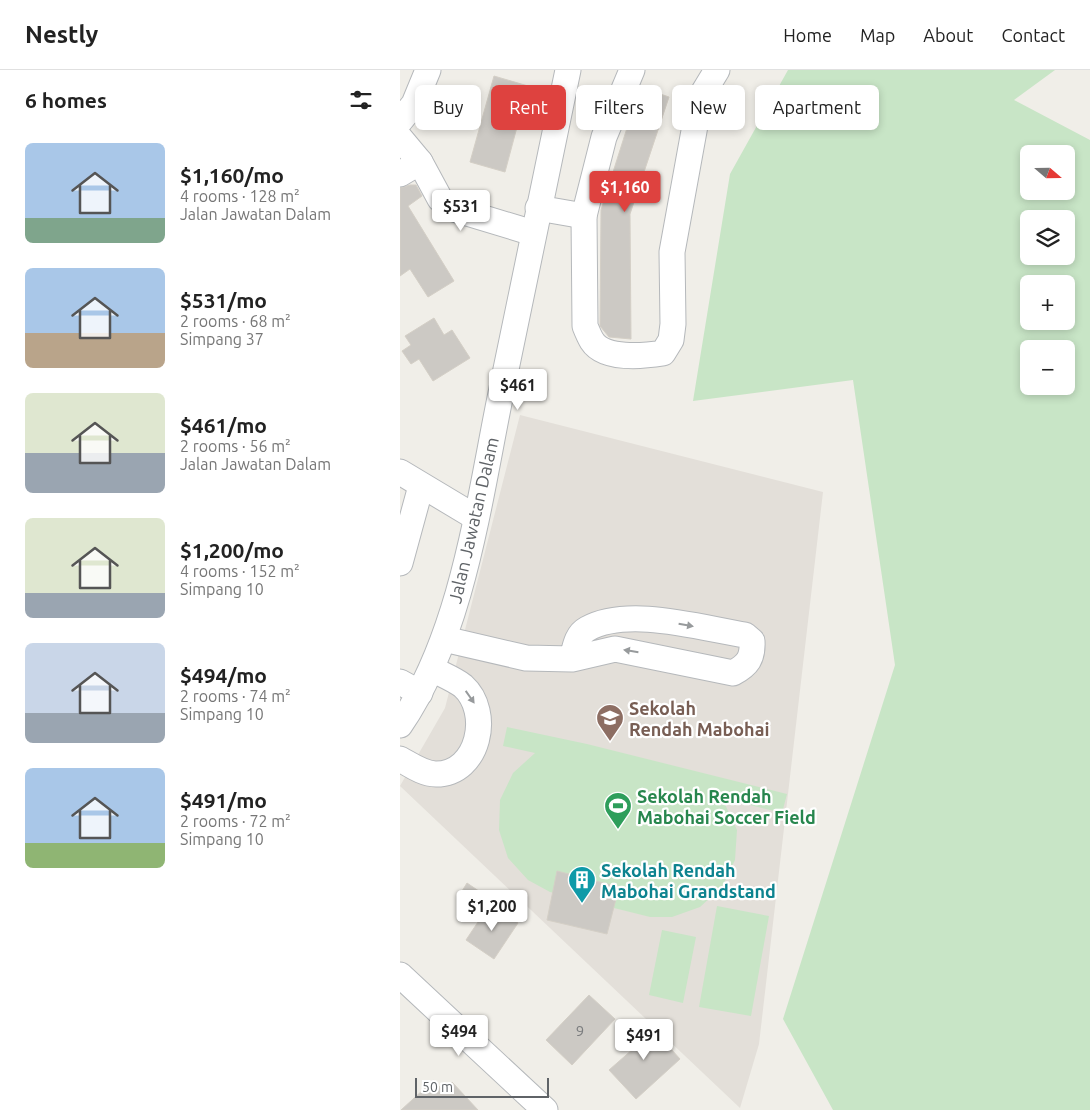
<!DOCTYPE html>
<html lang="en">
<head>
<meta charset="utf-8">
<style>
  :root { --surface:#fff; --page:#f6f6f6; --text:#222; --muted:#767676; --line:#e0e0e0; --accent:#de423f }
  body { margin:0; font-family:Ubuntu,sans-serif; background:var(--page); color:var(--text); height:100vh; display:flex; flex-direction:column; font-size:19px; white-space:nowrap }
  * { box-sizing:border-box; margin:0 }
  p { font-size:16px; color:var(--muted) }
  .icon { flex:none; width:28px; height:28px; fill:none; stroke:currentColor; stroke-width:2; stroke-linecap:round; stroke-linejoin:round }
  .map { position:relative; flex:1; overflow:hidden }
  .drawer { display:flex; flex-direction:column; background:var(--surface); width:400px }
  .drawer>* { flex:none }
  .banner { position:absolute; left:15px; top:15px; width:475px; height:45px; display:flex; gap:10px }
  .needle { width:32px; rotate:110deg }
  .controls { position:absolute; left:620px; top:75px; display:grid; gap:10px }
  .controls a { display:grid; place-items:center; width:55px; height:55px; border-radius:8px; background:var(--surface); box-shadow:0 2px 8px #0003; font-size:25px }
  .scale { position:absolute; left:15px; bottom:12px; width:134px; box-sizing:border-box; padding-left:5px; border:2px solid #5f6367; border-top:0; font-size:14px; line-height:18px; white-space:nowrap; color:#5f6367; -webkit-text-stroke:4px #fff; paint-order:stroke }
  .price { position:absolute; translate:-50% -42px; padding:0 11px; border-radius:5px; background:#fff; color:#222; font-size:16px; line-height:32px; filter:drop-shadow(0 1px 2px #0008) }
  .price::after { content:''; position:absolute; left:50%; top:30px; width:15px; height:11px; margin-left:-8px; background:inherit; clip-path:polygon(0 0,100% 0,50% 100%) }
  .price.selected { background:var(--accent); color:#fff }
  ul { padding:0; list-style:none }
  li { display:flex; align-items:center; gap:15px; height:125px; padding:0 25px }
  li span { display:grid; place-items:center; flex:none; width:140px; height:100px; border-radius:8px; color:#555 }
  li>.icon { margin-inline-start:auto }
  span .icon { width:60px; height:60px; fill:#fffc; stroke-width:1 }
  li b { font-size:21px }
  h2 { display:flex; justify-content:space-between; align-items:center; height:60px; padding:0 25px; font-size:21px }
  .tag { padding:0 18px; border-radius:8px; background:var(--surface); box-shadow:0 2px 8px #0003; font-size:18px; line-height:45px }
  .tag.selected { background:var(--accent); color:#fff }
  header { display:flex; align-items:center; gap:30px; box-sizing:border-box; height:70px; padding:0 25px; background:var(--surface); border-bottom:1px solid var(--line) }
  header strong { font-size:24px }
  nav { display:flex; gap:28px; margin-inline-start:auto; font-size:18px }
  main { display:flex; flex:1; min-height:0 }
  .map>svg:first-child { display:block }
  .education { fill:#e3dfd9 }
  .green { fill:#c8e5c6; fill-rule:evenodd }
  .building { fill:#ccc9c4; stroke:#d4cfc6 }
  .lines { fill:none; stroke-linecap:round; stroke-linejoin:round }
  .minor-casing { stroke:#b5b8bb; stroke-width:27 }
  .minor { stroke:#fff; stroke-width:25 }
  .oneway { fill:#979a9c }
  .labels { text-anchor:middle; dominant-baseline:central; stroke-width:4.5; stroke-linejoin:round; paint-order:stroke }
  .number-label { font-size:15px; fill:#7a7c7e }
  .street-label { font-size:18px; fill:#5f6367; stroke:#fff }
  .education-label { font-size:18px; font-weight:bold; fill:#785e54; stroke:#fff; text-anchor:start }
  .leisure-label { font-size:18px; font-weight:bold; fill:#27864d; stroke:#fff; text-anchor:start }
  .culture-label { font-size:18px; font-weight:bold; fill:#0d838f; stroke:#fff; text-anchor:start }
</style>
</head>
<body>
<header>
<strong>Nestly</strong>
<nav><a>Home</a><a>Map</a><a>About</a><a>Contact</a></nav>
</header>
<main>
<section class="drawer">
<h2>6 homes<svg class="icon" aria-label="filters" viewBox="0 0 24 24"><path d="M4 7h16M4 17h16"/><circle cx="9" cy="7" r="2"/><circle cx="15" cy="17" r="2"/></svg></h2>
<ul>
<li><span style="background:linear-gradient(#a9c7e8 75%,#7fa58c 0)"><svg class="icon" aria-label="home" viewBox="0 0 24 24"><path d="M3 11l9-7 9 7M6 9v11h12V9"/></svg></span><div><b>$1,160/mo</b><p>4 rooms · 128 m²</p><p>Jalan Jawatan Dalam</p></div></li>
<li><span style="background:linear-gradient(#a9c7e8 65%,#b9a48a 0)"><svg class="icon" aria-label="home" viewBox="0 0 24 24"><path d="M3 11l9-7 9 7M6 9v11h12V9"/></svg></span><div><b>$531/mo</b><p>2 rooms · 68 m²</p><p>Simpang 37</p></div></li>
<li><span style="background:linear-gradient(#dfe7d0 60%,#9aa5b1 0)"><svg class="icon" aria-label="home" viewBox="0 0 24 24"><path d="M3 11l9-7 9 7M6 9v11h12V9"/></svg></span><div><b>$461/mo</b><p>2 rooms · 56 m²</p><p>Jalan Jawatan Dalam</p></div></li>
<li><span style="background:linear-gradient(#dfe7d0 75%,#9aa5b1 0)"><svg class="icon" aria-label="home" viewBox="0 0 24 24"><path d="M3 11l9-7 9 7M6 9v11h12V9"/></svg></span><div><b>$1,200/mo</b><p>4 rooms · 152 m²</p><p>Simpang 10</p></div></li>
<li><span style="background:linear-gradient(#c9d6e8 70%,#9aa5b1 0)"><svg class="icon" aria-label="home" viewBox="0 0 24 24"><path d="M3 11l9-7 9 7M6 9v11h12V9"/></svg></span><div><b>$494/mo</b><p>2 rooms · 74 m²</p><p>Simpang 10</p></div></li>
<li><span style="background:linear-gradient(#a9c7e8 75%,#8fb573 0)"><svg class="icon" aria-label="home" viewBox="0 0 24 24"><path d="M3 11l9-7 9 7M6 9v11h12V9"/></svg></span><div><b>$491/mo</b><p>2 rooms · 72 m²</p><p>Simpang 10</p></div></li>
</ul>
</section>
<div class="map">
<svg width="690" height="1040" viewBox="0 0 690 1040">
  <rect width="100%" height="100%" fill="#f0eee8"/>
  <!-- education -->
  <polygon class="education" points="120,345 423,422 359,974 340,1038 0,716 45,638"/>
  <!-- green -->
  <g class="green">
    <path d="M388,0H655L614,30L690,70V1040H433L383,949L495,595L453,310L293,331L330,104ZM629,84H666V121H629ZM629,149H666V186H629ZM629,214H666V251H629ZM629,279H666V316H629Z"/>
    <polygon points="107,657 187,674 387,724 382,743 322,728 337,760 335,790 322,817 300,837 272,847 250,847 150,822 128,810 108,788 99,760 100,730 113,703 135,683 103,676"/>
    <polygon points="317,836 369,846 351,946 299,937"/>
    <polygon points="262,860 296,867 283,933 249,925"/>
  </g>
  <!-- building -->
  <g class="building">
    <polygon points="94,6 128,16 105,102 70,92"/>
    <polygon points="240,17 269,27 230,144 231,269 209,267 200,256 201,140"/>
    <polygon points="10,115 16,115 22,126 8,136 54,211 28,227 10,199 0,206 0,118"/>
    <polygon points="34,248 44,265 52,260 70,288 33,311 19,289 11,294 2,281 11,275 5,266"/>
    <polygon points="157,801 219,817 207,864 147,850"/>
    <polygon points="67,813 92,830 83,842 59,826"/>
    <polygon points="90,834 118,853 94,889 66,870"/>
    <polygon points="189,925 215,949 172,995 146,970"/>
    <polygon points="246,951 280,989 236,1029 209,1000 233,979 225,970"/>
    <polygon points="34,1010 43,1021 52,1012 78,1040 1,1040"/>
  </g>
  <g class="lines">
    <defs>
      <g id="minor">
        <path d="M232,0L204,67L184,146L185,256C187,261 189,266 192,271C204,290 244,286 263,283L271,270L273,254L272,182L300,28L317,0"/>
        <polyline points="0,51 14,34 28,0"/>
        <polyline points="0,68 20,92"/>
        <polyline points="0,104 20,92 40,129 54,139 133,163"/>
        <polyline points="138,138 184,146"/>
        <polyline points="0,402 75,447"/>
        <polyline points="0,493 21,416"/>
        <path d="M44,569L126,588L172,589L215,579L333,603C348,595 353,588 352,571L345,565C301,558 228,536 187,559C176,565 175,578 172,589"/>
        <polyline points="0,612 20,623"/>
        <path d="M0,655C61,566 78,438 99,333C121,222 144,111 168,0"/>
        <path d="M0,689C11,695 23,704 36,704C79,704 92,642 63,616C54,609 41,604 32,599"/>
        <polyline points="0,905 145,1040"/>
      </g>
    </defs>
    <!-- minor casing -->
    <use href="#minor" class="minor-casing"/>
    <!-- minor -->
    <use href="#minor" class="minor"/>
  </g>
  <!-- one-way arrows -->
  <defs><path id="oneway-solid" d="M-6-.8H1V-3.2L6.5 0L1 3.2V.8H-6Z" transform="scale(1.25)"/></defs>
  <g class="oneway">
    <use href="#oneway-solid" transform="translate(286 555) rotate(10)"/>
    <use href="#oneway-solid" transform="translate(231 581) rotate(-171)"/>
    <use href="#oneway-solid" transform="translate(70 627) rotate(55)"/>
  </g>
  <!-- icons -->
  <defs>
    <symbol id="school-pin" viewBox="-11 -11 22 30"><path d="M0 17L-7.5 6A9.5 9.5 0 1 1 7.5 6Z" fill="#8d6e63" stroke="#fff"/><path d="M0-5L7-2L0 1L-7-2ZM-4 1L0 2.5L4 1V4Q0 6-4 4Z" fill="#fff"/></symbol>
    <symbol id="stadium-pin" viewBox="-11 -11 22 30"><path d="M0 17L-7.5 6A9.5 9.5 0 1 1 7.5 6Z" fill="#2e9e5b" stroke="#fff"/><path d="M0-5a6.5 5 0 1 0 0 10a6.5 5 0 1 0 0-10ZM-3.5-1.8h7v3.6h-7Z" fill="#fff"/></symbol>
    <symbol id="building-pin" viewBox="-11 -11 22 30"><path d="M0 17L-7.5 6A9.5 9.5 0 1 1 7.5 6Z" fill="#0f9aa8" stroke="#fff"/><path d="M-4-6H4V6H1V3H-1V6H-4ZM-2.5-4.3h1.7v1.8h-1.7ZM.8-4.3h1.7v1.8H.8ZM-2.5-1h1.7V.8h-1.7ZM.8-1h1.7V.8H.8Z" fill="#fff"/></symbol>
  </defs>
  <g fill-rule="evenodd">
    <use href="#school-pin" x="194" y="632" width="32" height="43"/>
    <use href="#stadium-pin" x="202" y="720" width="32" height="43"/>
    <use href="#building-pin" x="166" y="794" width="32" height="43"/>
  </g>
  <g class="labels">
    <!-- number labels -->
    <g class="number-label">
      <text x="180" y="960">9</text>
    </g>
    <!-- street labels -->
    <g class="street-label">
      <text transform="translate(73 450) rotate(-77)">Jalan Jawatan Dalam</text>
    </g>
    <!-- education labels -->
    <g class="education-label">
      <text x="229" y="638">Sekolah<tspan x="229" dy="21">Rendah Mabohai</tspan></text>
    </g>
    <!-- leisure labels -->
    <g class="leisure-label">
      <text x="237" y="726">Sekolah Rendah<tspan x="237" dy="21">Mabohai Soccer Field</tspan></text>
    </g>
    <!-- culture labels -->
    <g class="culture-label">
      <text x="201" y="800">Sekolah Rendah<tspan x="201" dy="21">Mabohai Grandstand</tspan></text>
    </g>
  </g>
</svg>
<div class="controls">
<a><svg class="needle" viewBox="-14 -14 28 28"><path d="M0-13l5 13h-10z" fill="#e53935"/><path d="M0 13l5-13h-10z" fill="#767676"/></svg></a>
<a><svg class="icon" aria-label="layers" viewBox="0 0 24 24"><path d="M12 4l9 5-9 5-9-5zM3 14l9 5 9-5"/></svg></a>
<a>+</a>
<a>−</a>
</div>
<div class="scale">50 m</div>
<b class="price selected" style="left:225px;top:143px">$1,160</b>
<b class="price" style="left:61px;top:162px">$531</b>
<b class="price" style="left:118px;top:341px">$461</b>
<b class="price" style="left:92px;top:862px">$1,200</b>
<b class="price" style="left:59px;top:987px">$494</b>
<b class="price" style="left:244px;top:991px">$491</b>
<div class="banner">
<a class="tag">Buy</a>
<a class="tag selected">Rent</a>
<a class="tag">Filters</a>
<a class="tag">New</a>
<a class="tag">Apartment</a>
</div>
</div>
</main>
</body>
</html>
